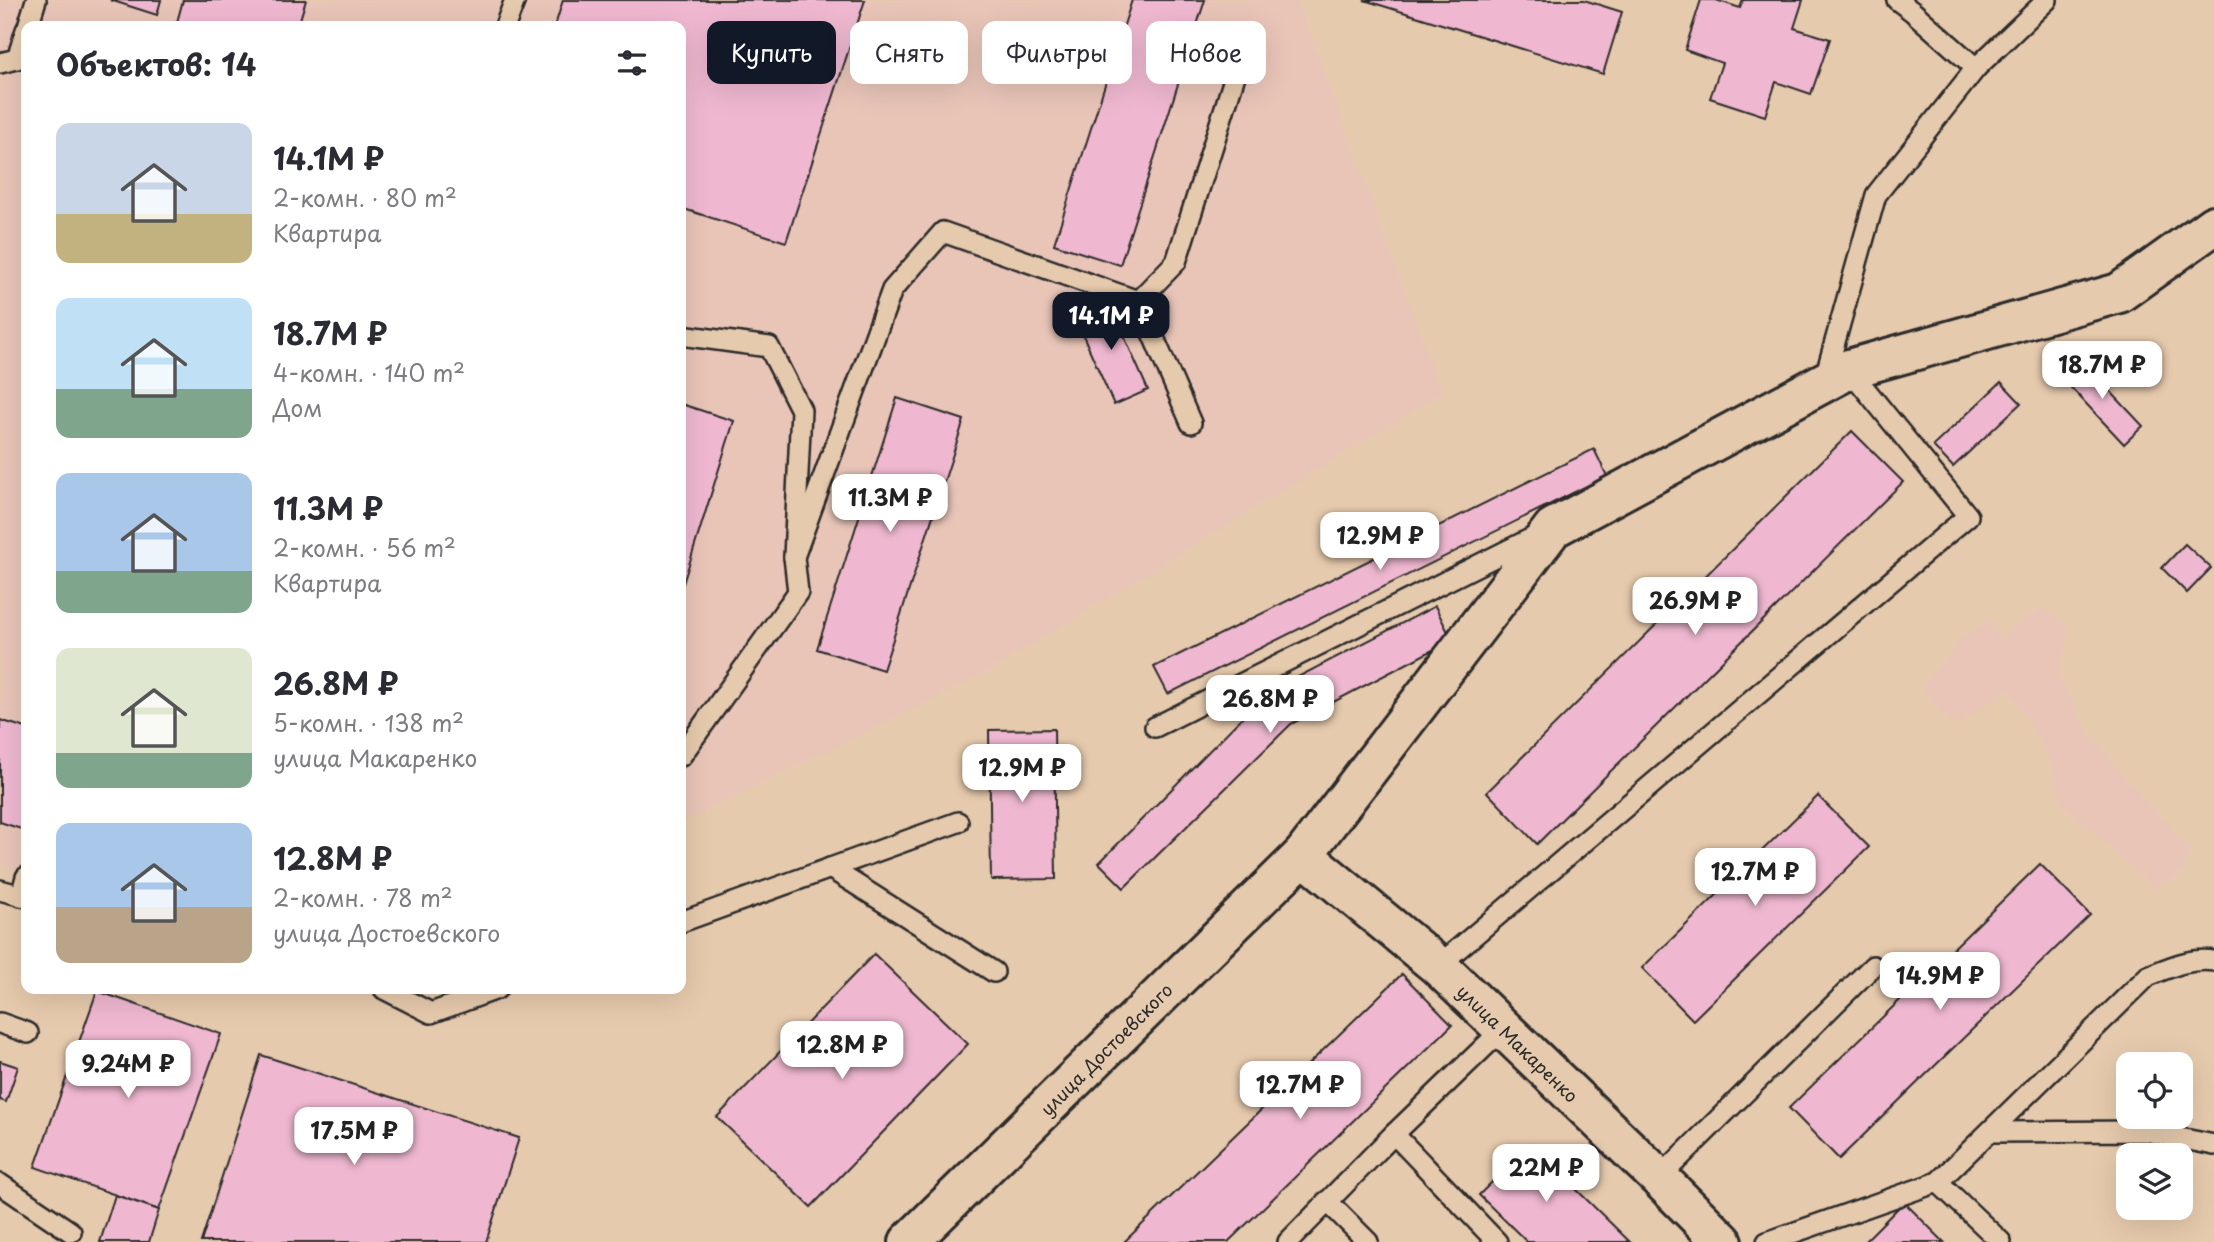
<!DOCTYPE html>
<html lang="ru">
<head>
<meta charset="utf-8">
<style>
  :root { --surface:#fff; --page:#f7f7f7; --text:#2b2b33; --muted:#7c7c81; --accent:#111827 }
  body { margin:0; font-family:"Playpen Sans",sans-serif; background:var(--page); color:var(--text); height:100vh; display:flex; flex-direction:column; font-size:26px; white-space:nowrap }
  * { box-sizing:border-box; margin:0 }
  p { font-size:23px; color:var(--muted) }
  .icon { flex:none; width:38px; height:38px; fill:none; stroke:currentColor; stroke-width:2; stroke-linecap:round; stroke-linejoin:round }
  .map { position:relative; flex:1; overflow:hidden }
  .drawer { position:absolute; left:21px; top:21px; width:665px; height:973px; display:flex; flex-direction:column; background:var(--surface); border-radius:14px; box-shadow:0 7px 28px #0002 }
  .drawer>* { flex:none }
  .hud { position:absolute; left:707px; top:21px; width:665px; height:63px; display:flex; gap:14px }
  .buttons { position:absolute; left:2116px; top:1052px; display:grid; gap:14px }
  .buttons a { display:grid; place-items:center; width:77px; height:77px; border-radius:14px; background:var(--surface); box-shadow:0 7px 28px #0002; font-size:35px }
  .price { position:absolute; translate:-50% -60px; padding:0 16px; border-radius:14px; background:#fff; color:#222; font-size:23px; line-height:46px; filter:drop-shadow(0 2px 4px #0008) }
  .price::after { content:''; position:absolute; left:50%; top:42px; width:21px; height:16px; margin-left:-10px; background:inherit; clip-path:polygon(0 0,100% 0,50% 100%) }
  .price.active { background:var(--accent); color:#fff }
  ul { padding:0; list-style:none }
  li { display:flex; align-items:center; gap:21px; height:175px; padding:0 35px }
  li span { display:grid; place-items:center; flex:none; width:196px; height:140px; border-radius:14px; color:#555 }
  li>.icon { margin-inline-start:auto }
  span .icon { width:84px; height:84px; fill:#fffc; stroke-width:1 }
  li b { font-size:30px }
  h2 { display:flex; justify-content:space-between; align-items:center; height:84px; padding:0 35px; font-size:30px }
  .tag { padding:0 24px; border-radius:14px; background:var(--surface); box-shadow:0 7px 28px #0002; font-size:24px; line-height:63px }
  .tag.active { background:var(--accent); color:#fff }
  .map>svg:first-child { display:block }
  .built { fill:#e9c5b8 }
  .building { fill:#efb8d0; stroke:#2b2b2b; stroke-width:2 }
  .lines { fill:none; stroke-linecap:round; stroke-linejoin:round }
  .lane-casing { stroke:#2b2b2b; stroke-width:24 }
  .street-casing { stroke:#2b2b2b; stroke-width:44 }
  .secondary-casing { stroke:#2b2b2b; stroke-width:44 }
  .lane { stroke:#e6caad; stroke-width:19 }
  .street { stroke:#e6caad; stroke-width:38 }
  .secondary { stroke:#e6caad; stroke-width:38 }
  .labels { text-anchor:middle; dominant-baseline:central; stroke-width:5; stroke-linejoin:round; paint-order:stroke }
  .street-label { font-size:18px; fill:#2b2b2b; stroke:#e6caad }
</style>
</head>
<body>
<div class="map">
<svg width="2214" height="1242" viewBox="0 0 2214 1242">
  <rect width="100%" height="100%" fill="#e6caad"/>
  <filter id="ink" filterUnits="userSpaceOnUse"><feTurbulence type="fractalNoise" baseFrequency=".0143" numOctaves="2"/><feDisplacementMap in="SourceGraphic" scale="14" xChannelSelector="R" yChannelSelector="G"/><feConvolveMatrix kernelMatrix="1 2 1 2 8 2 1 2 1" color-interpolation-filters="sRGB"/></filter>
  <g filter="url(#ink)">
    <!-- built -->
    <g class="built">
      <polygon points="0,0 1298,0 1442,393 981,676 681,823 681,26 26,26 26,872 0,865"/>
      <polygon points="2040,608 2066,623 2067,647 2058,673 2090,736 2189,849 2182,874 2154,888 2061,803 2050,760 2008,689 1956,726 1940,714 1922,686 1958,643 1987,618 2000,638"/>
    </g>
    <!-- building -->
    <g class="building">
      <polygon points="110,0 161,0 157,15"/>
      <polygon points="183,0 306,0 298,26 176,26"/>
      <polygon points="563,0 865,0 786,242 681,208 681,26 555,26"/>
      <polygon points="1132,0 1205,0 1120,265 1054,244"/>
      <polygon points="1364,0 1584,0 1622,12 1603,74"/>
      <polygon points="1701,0 1716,0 1740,8 1743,0 1803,0 1794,28 1830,39 1811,94 1776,82 1765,116 1710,98 1722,63 1685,50"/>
      <polygon points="1108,300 1148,390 1114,405 1074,315"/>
      <polygon points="2080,359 2143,426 2124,444 2061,377"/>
      <polygon points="2001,382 2021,403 1953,467 1933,446"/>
      <polygon points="897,398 964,420 883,670 817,649"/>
      <polygon points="681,404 734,421 681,590"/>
      <polygon points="1852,431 1903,482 1537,844 1487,792"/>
      <polygon points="1594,449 1607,476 1168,694 1154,667"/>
      <polygon points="2185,544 2211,568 2187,593 2162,568"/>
      <polygon points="1435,606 1452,640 1291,724 1124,888 1099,863 1265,694"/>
      <polygon points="0,720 26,728 26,813 21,829 0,822"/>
      <polygon points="1054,729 1056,879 991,880 989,730"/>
      <polygon points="1818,796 1869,847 1693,1020 1642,968"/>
      <polygon points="2040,864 2090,915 1839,1159 1789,1108"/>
      <polygon points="874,954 968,1044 811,1207 717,1117"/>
      <polygon points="1402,974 1452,1025 1228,1242 1124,1242"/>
      <polygon points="97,991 221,1034 159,1210 35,1167"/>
      <polygon points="261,1055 519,1138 486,1242 201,1242"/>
      <polygon points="0,1061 18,1067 6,1102 0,1100"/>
      <polygon points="1530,1144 1630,1242 1527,1242 1479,1195"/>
      <polygon points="115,1195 159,1210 149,1242 100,1242"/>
      <polygon points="1904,1202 1944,1242 1864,1242"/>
    </g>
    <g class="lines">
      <defs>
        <g id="lane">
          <polyline points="28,26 36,0"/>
          <polyline points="505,26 515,0"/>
          <polyline points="0,63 17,59 26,30"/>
          <polyline points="1976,68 2047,0"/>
          <polyline points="1138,301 1191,423"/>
          <polyline points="681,335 769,347 801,410 794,557 798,592 681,756"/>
          <polyline points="1824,381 1876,195 1976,68 1913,12 1897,0"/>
          <polyline points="794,557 892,290 943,232 1138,301 1176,262 1246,41"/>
          <polyline points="1155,727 1536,536"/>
          <polyline points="830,868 994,972"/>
          <polyline points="0,890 26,897"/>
          <polyline points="21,896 26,877"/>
          <polyline points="681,922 958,822"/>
          <polyline points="1438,966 1968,516 1849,369"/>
          <polyline points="384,989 431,1013 497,989"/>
          <polyline points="0,1023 28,1033"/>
          <polyline points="1990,1132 2145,1131 2214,1145"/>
          <polyline points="1394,1134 1497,1242"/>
          <polyline points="1659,1178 1873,966"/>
          <path d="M1938,1182L2148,976C2168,968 2192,957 2214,961"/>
          <polyline points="0,1184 71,1232"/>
          <polyline points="1327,1201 1368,1242"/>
          <polyline points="1288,1242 1394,1134 1503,1029"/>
          <polyline points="1767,1242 1938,1182 2001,1242"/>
        </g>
        <polyline id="street" points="1303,855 1553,528 1849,369 2119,293 2214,225"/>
        <polyline id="secondary" points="909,1242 1303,855 1438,966 1659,1178 1723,1242"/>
      </defs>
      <!-- lane casing -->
      <use href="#lane" class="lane-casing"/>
      <!-- street casing -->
      <use href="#street" class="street-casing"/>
      <!-- secondary casing -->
      <use href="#secondary" class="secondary-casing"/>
      <!-- lane -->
      <use href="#lane" class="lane"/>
      <!-- street -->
      <use href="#street" class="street"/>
      <!-- secondary -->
      <use href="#secondary" class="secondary"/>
    </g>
  </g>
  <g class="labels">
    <!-- street labels -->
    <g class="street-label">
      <text transform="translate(1518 1043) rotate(44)">улица Макаренко</text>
      <text transform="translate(1106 1049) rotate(-45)">улица Достоевского</text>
    </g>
  </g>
</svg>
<div class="buttons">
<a><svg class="icon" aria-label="locate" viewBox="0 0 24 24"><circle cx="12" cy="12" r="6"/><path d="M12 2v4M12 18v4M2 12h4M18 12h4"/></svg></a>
<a><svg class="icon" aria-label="layers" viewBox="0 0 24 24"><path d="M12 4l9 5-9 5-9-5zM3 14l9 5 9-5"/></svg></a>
</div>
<b class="price active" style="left:1111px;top:352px">14.1M ₽</b>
<b class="price" style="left:2102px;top:401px">18.7M ₽</b>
<b class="price" style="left:890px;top:534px">11.3M ₽</b>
<b class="price" style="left:1380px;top:572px">12.9M ₽</b>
<b class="price" style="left:1695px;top:637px">26.9M ₽</b>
<b class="price" style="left:1270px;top:735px">26.8M ₽</b>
<b class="price" style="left:1022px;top:804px">12.9M ₽</b>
<b class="price" style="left:1755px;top:908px">12.7M ₽</b>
<b class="price" style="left:1940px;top:1012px">14.9M ₽</b>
<b class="price" style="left:842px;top:1081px">12.8M ₽</b>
<b class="price" style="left:128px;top:1100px">9.24M ₽</b>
<b class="price" style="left:1300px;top:1121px">12.7M ₽</b>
<b class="price" style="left:354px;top:1167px">17.5M ₽</b>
<b class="price" style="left:1546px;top:1204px">22M ₽</b>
<div class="hud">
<a class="tag active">Купить</a>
<a class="tag">Снять</a>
<a class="tag">Фильтры</a>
<a class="tag">Новое</a>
</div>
<section class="drawer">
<h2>Объектов: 14<svg class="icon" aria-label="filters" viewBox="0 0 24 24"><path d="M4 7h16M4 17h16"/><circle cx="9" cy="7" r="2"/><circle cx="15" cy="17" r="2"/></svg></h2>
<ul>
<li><span style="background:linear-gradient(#c9d6e8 65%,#c2b280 0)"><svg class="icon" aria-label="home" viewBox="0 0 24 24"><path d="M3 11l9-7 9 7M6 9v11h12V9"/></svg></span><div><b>14.1M ₽</b><p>2-комн. · 80 m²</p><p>Квартира</p></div></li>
<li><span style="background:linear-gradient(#bfe0f5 65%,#7fa58c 0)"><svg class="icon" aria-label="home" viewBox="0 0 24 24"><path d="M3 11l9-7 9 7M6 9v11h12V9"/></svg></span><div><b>18.7M ₽</b><p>4-комн. · 140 m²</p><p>Дом</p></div></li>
<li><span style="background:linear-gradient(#a9c7e8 70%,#7fa58c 0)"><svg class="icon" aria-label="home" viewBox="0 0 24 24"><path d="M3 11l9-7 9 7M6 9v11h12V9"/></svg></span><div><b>11.3M ₽</b><p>2-комн. · 56 m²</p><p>Квартира</p></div></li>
<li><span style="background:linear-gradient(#dfe7d0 75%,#7fa58c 0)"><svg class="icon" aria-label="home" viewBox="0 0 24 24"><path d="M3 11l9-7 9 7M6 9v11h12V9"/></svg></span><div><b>26.8M ₽</b><p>5-комн. · 138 m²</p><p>улица Макаренко</p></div></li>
<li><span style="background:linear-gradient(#a9c7e8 60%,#b9a48a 0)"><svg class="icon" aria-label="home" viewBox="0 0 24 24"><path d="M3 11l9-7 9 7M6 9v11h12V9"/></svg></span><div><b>12.8M ₽</b><p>2-комн. · 78 m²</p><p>улица Достоевского</p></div></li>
</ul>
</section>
</div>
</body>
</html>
